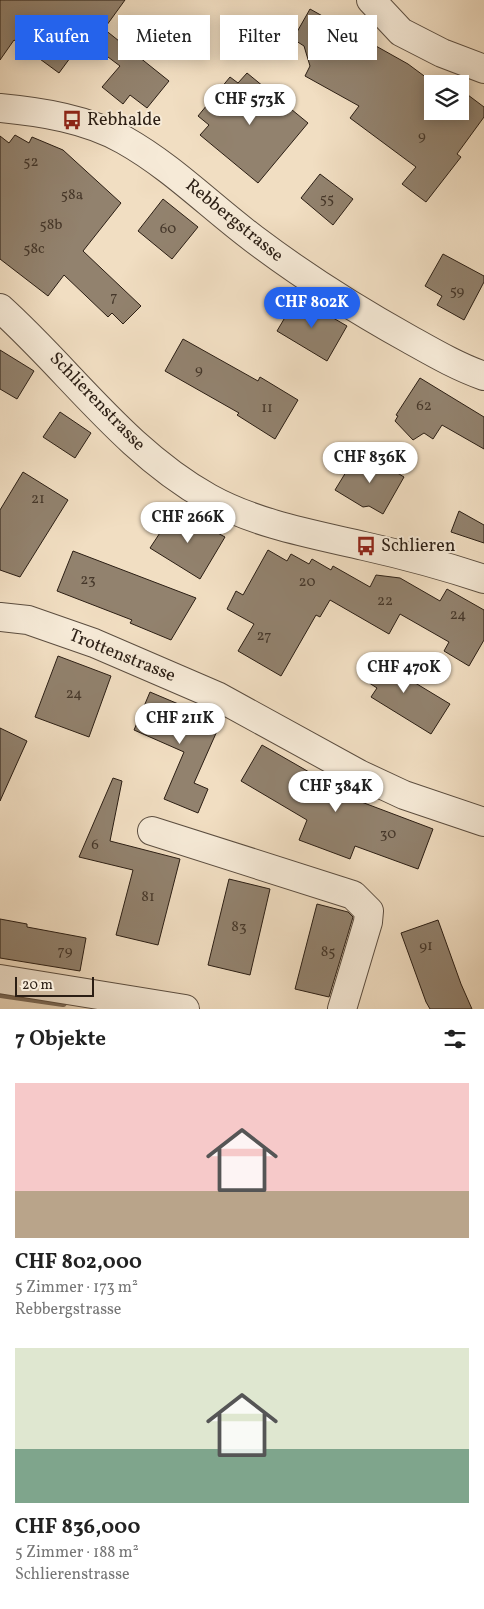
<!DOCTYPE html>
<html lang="de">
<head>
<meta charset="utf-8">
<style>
  :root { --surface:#fff; --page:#f6f6f6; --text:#222; --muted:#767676; --accent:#2563eb }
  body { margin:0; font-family:Vollkorn,serif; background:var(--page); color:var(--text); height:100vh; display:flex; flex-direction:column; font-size:19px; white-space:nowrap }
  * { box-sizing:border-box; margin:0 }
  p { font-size:16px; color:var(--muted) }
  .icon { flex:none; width:28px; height:28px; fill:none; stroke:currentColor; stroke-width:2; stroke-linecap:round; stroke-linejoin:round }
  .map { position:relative; height:1009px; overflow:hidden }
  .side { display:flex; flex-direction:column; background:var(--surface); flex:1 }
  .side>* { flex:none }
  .top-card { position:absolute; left:15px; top:15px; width:455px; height:45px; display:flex; gap:10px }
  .tools { position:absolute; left:424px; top:75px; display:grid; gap:10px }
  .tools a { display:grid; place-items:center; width:45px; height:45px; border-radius:0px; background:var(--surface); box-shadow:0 2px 12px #0003; font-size:25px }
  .scale { position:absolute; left:15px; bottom:12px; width:79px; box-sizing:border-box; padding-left:5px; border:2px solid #2b1e14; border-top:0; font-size:14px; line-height:18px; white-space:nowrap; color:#2b1e14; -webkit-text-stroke:4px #f6ead7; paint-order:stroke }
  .price { position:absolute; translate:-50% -42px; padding:0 11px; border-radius:18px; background:#fff; color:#222; font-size:16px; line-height:32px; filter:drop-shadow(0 1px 2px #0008) }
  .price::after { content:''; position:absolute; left:50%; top:30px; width:15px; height:11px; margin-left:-8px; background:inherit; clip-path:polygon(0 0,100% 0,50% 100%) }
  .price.active { background:var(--accent); color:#fff }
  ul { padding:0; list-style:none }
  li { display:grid; align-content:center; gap:10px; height:265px; padding:0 15px }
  li span { display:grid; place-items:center; height:155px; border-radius:0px; color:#555 }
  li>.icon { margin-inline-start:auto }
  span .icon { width:90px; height:90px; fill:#fffc; stroke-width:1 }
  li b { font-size:21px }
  h2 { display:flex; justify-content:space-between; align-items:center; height:60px; padding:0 15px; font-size:21px }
  .chip { padding:0 18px; border-radius:0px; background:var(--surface); box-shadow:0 2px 12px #0003; font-size:18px; line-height:45px }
  .chip.active { background:var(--accent); color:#fff }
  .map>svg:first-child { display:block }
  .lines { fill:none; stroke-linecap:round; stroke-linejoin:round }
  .stream { stroke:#7a6a59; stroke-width:8 }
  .building { fill:#92826e; stroke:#2b1e14 }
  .minor-casing { stroke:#5c4e40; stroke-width:30 }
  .minor { stroke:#f6ead7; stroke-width:28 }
  .labels { text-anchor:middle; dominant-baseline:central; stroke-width:4; stroke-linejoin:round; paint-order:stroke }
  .number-label { font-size:15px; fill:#45372a }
  .poi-label { font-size:18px; fill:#2b1e14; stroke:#f6ead7; text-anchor:start }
  .street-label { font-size:18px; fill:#2b1e14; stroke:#f6ead7 }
</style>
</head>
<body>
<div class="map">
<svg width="484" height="1009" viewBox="0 0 484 1009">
  <rect width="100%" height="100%" fill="#f1dec2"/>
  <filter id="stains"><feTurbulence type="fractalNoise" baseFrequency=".004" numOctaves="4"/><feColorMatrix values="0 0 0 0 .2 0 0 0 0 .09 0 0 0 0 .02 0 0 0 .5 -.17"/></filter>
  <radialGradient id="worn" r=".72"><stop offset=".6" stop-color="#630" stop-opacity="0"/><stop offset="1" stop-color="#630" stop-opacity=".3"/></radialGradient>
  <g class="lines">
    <!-- stream -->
    <polyline class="stream" points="0,994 63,1003"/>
  </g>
  <!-- building -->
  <g class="building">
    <polygon points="0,0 125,0 104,29 169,81 147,108 130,95 123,104 102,87 120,66 84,39 59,73 14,40 0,60"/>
    <polygon points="310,9 408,64 435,84 432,84 432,111 460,111 460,89 484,107 484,117 457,154 461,157 426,202 402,184 416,167 350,118 359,106 305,76 310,66 304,46 293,39"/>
    <polygon points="247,73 308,123 258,183 200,135 209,125 198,116 230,77 238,83"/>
    <polygon points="15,135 29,143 32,137 63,150 121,203 83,251 141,306 123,324 112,313 108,317 64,275 48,296 0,259 0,136 9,143"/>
    <polygon points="320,174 353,199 333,225 301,198"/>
    <polygon points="163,199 198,227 172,259 138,231"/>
    <polygon points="443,254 484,276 484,282 464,320 437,305 442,296 425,286"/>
    <polygon points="297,297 347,326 327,361 277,331"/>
    <polygon points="183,339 258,381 260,377 298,400 275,439 237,415 239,413 165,371"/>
    <polygon points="0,350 34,371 17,399 0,389"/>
    <polygon points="420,378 484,417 484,449 442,425 433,439 424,433 413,440 395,421 398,416 396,415"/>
    <polygon points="60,412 91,433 75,458 43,437"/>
    <polygon points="357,454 370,462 376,460 404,477 383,514 369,506 363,507 335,490"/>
    <polygon points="23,472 68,500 20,577 0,570 0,510"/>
    <polygon points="175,510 225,537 200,579 150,548"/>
    <polygon points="459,511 484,525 484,543 451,532"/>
    <polygon points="268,550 287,561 291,554 309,564 312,559 331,570 333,566 370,587 376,575 400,578 440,601 447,589 484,610 484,640 469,666 444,651 449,642 400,614 389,634 330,600 320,617 316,615 281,676 238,651 254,624 227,609 236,591 243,595"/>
    <polygon points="73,551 196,598 171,640 130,623 132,620 57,591"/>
    <polygon points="375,653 409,674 407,678 450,704 431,734 371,697 377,688 360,677"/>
    <polygon points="58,656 111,676 89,737 35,717"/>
    <polygon points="150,692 221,722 194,783 208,789 198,813 164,799 184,752 134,730"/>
    <polygon points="0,728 27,741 0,801"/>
    <polygon points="262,745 330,784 327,789 433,829 418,869 355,846 350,859 299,840 307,820 241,781"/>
    <polygon points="113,778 122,781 110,841 180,859 158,945 116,935 133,870 79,857"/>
    <polygon points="229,879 270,889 250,975 208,965"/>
    <polygon points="317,904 348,912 353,917 329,997 295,989"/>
    <polygon points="0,919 27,924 27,927 86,938 80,971 0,958"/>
    <polygon points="438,920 461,984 472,1009 430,1009 426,1002 401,933"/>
  </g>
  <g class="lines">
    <defs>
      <g id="minor">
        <polyline points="371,0 401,32 442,53 484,69"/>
        <path d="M0,108C42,112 87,119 124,140C172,167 210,206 254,239C303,276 355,309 409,339C434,353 458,367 484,376"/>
        <path d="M0,308C70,371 125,451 209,498C256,524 312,534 364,546C404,555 445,566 484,579"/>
        <polyline points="0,617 28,620 94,643 217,696 359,774 404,795 484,822"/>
        <polyline points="152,831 353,895 369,911 368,922 342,1009"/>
        <polyline points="0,979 185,1009"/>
      </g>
    </defs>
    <!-- minor casing -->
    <use href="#minor" class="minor-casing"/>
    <!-- minor -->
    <use href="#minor" class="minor"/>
  </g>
  <!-- icons -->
  <defs>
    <symbol id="bus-bare" viewBox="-9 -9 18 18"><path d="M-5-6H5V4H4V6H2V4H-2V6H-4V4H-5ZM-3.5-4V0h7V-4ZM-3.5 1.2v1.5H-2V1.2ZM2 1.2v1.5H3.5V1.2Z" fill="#8f2418" stroke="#f6ead7" stroke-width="2.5" paint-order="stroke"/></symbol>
  </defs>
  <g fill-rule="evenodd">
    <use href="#bus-bare" x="58" y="106" width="28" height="28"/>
    <use href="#bus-bare" x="352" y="532" width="28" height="28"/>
  </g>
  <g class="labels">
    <!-- number labels -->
    <g class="number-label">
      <text x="422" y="136">9</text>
      <text x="31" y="162">52</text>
      <text x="72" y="195">58a</text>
      <text x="327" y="199">55</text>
      <text x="51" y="225">58b</text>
      <text x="168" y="229">60</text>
      <text x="34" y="249">58c</text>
      <text x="457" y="291">59</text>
      <text x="114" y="297">7</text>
      <text x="199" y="370">9</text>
      <text x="424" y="406">62</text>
      <text x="267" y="408">11</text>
      <text x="38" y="499">21</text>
      <text x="88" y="580">23</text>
      <text x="307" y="582">20</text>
      <text x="385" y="601">22</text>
      <text x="458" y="615">24</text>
      <text x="264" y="636">27</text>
      <text x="74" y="694">24</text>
      <text x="388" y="834">30</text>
      <text x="95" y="845">6</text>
      <text x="148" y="897">81</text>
      <text x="239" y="927">83</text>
      <text x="426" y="946">91</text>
      <text x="65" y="951">79</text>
      <text x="328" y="952">85</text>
    </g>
    <!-- poi labels -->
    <g class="poi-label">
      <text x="87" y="120">Rebhalde</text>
      <text x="381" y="546">Schlieren</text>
    </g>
    <!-- street labels -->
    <g class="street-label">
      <text transform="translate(234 221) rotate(39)">Rebbergstrasse</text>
      <text transform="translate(97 402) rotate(46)">Schlierenstrasse</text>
      <text transform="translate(122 656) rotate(22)">Trottenstrasse</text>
    </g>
  </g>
  <rect width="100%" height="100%" filter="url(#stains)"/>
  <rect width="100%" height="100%" fill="url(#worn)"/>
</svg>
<div class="tools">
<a><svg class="icon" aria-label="layers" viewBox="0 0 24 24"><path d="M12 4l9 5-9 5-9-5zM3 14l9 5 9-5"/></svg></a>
</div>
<div class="scale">20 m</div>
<b class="price" style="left:250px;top:126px">CHF 573K</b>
<b class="price active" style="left:312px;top:329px">CHF 802K</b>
<b class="price" style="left:370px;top:484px">CHF 836K</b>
<b class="price" style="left:188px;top:544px">CHF 266K</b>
<b class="price" style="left:404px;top:694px">CHF 470K</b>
<b class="price" style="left:180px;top:745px">CHF 211K</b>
<b class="price" style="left:336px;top:813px">CHF 384K</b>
<div class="top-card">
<a class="chip active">Kaufen</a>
<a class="chip">Mieten</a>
<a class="chip">Filter</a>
<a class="chip">Neu</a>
</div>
</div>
<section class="side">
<h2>7 Objekte<svg class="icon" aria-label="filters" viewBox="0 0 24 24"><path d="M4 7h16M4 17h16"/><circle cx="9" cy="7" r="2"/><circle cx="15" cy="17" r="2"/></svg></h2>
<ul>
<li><span style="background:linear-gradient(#f6c9c9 70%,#b9a48a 0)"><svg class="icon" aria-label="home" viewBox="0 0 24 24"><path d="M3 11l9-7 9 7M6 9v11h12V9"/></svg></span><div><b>CHF 802,000</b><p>5 Zimmer · 173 m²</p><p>Rebbergstrasse</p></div></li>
<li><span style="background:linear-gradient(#dfe7d0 65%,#7fa58c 0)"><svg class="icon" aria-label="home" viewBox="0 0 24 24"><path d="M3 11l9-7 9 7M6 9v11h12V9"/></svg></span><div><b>CHF 836,000</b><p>5 Zimmer · 188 m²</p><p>Schlierenstrasse</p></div></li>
</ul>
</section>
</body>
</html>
